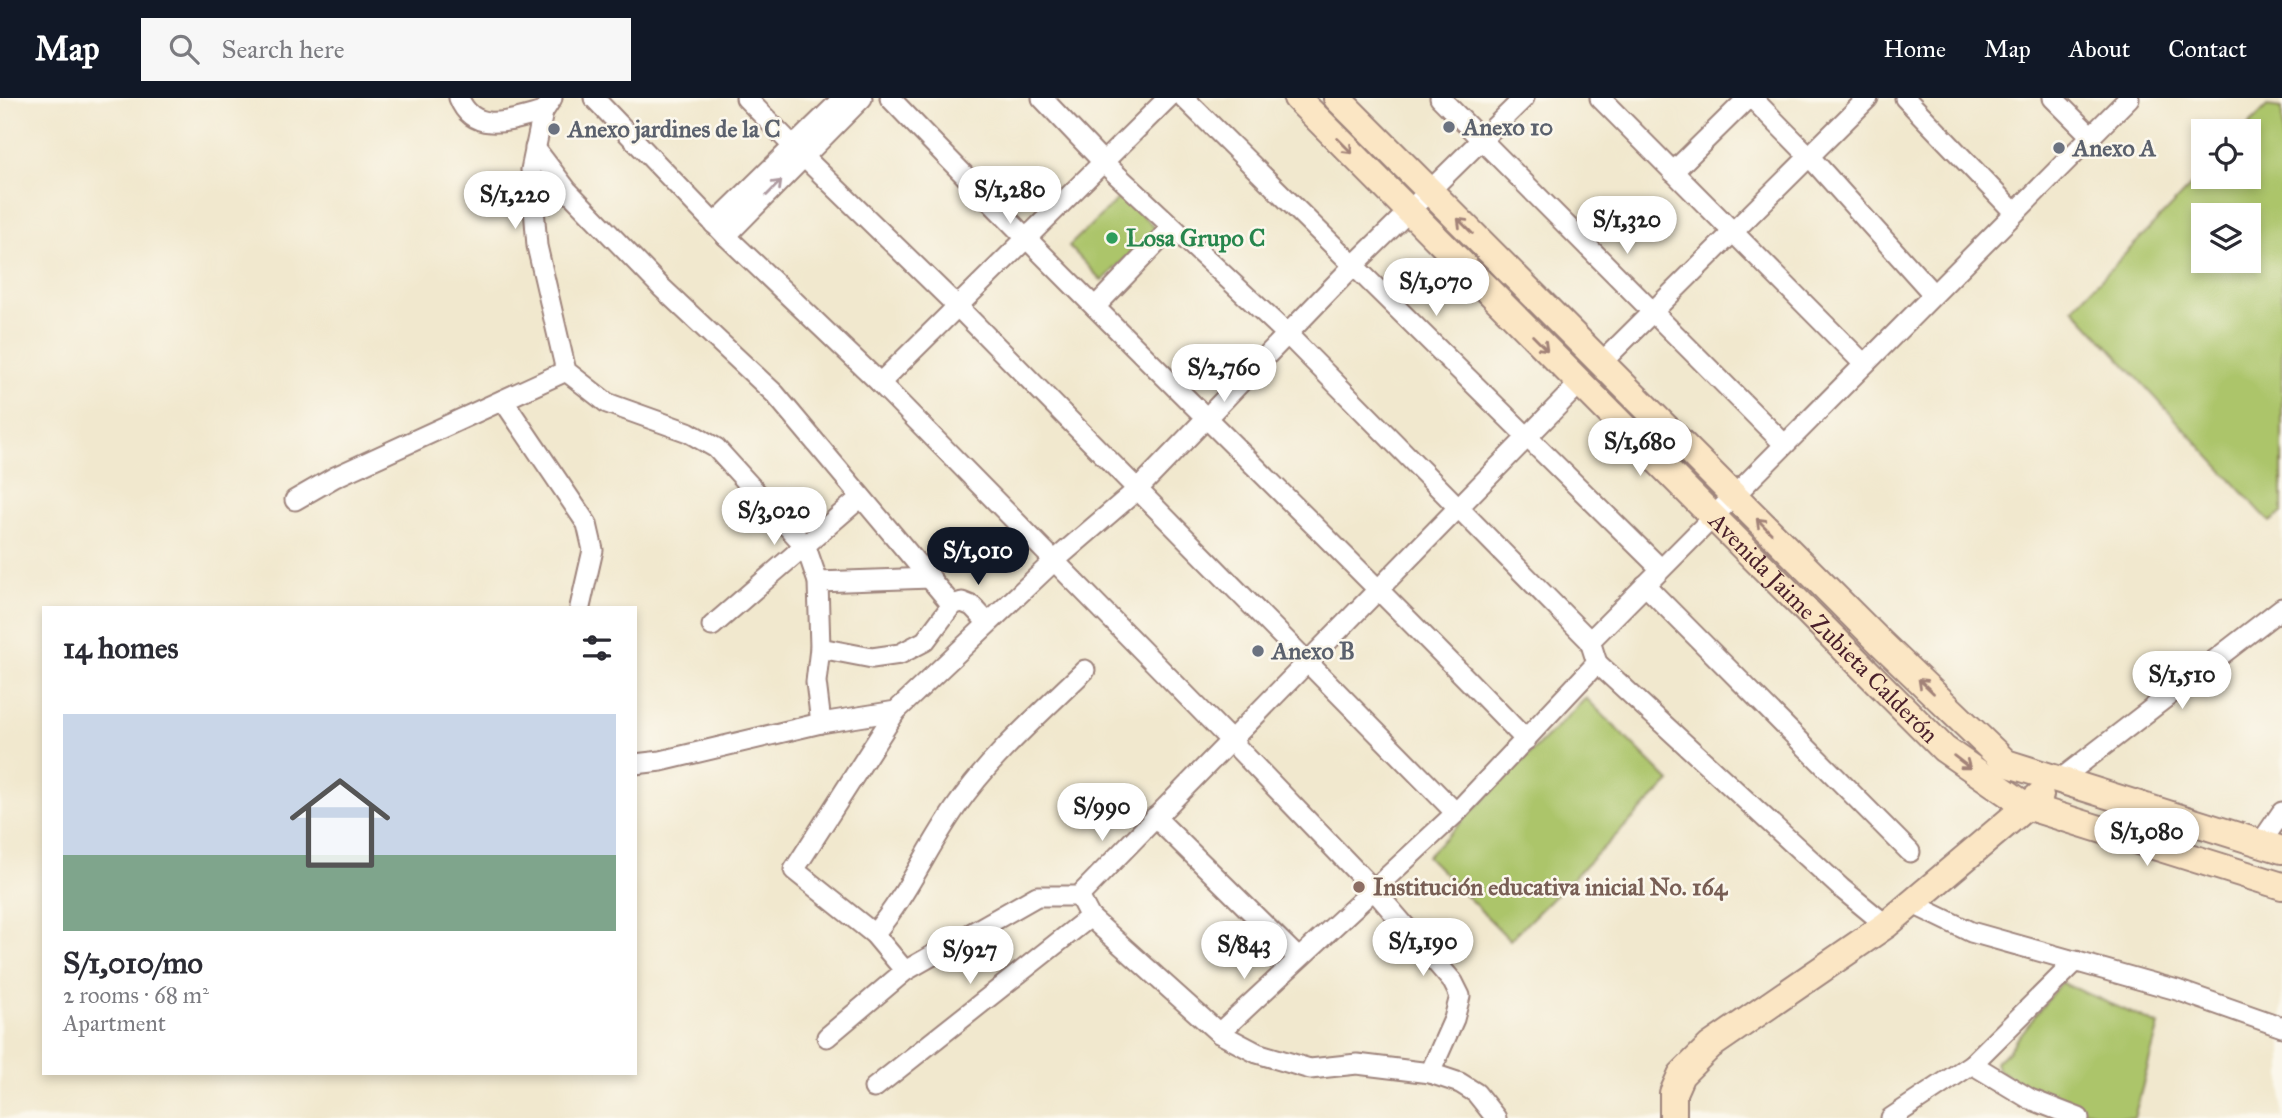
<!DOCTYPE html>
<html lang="en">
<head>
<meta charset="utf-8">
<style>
  :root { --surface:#fff; --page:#f7f7f7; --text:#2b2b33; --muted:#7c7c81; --line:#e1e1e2; --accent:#111827 }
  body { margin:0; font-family:"IM FELL Great Primer",serif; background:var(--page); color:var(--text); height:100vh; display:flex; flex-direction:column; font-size:26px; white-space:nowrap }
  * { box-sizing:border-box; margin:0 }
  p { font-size:23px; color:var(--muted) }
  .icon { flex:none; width:38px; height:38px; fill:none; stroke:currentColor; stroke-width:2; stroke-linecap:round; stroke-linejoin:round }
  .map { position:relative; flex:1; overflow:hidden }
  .drawer { position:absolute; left:42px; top:508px; width:595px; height:469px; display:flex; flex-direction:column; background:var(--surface); border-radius:0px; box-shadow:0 4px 10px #0003 }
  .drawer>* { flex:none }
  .tools { position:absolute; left:2191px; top:21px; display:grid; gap:14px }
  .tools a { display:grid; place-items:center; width:70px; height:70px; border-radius:0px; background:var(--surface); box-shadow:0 4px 10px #0003; font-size:35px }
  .price { position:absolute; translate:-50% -60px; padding:0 16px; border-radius:24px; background:#fff; color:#222; font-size:23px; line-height:46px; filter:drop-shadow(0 2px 4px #0008) }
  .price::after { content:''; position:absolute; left:50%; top:42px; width:21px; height:16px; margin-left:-10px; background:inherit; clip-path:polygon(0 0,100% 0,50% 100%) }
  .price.on { background:var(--accent); color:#fff }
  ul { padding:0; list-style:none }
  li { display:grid; align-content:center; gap:14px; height:371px; padding:0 21px }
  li+li { border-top:2px solid var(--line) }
  li span { display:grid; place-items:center; height:217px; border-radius:0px; color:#555 }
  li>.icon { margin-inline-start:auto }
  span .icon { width:126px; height:126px; fill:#fffc; stroke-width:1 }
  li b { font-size:30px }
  h2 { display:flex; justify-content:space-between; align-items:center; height:84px; padding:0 21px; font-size:30px }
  header { display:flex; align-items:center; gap:42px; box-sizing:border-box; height:98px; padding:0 35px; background:var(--accent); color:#fff }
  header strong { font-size:33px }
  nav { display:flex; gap:38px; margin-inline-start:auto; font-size:24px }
  .search { width:490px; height:63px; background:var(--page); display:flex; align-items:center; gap:18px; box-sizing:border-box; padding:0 24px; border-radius:0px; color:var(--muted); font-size:26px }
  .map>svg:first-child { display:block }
  .green { fill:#acc56b; stroke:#7b724b; stroke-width:2; fill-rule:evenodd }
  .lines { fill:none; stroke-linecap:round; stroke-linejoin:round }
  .street-casing { stroke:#9e847c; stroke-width:23 }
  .secondary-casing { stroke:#9e847c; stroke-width:30 }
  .street { stroke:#fff; stroke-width:19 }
  .secondary { stroke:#fbe6c4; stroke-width:26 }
  .oneway { stroke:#a28278 }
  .oneway2 { stroke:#ae9aa0 }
  .worship-dot { fill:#6b7280; stroke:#fbf7ec; stroke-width:2.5 }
  .leisure-dot { fill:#2e9e5b; stroke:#fbf7ec; stroke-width:2.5 }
  .education-dot { fill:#8d6e63; stroke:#fbf7ec; stroke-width:2.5 }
  .labels { text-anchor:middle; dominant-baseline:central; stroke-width:5; stroke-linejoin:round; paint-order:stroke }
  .worship-label { font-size:24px; font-weight:bold; fill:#5b616d; stroke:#fbf7ec; text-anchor:start }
  .leisure-label { font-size:24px; font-weight:bold; fill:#27864d; stroke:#fbf7ec; text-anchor:start }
  .street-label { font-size:24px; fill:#4a1f2b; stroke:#fbf7ec }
  .education-label { font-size:24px; font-weight:bold; fill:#785e54; stroke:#fbf7ec; text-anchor:start }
</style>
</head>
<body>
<header>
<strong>Map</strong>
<div class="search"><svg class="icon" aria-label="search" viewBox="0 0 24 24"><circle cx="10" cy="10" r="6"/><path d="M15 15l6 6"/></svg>Search here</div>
<nav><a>Home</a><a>Map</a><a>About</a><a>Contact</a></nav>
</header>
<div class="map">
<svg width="2282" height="1020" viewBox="0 0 2282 1020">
  <rect width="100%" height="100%" fill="#fbf7ec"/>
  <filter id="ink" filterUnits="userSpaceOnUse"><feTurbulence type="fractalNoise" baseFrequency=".0143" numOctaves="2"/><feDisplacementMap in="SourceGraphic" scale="14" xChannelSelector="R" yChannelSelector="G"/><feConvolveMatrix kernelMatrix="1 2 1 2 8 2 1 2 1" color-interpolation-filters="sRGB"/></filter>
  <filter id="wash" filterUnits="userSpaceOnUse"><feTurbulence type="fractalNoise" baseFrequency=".00686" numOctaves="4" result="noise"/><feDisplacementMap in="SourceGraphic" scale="28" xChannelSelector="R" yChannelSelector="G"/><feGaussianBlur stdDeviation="1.57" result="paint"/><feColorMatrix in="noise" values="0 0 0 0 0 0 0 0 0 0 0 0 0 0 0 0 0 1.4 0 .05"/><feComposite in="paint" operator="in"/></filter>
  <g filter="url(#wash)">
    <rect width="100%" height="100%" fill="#f1e8ce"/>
    <!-- green -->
    <g class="green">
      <path d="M2267,8L2282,10V415L2270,424L2073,210L2203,75V79H2249V33H2243ZM2249,117V163H2203V117Z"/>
      <polygon points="1122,97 1156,131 1102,183 1069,148"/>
      <polygon points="1586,600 1670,684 1510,842 1427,758"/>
      <path d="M2061,884L2159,927L2134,1020C2083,1020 2041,996 1998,972L1995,965L2008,953Z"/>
    </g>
  </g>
  <g filter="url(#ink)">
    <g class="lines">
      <defs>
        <g id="street">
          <path d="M459,0C474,38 513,22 543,14"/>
          <polyline points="552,0 543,14 531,72 537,148 566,273 607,305 688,334 716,350 806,449 818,484 820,550 816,584 821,625"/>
          <polyline points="594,0 726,138 880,285 1230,642 1374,792 1453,884 1460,898 1454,921 1430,975"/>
          <polyline points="746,0 794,49"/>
          <path d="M890,0C1098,218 1317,425 1526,642"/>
          <polyline points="1042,0 1103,64 1288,237 1590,543 1597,565 1456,715 1219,935"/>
          <polyline points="1184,0 1660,470"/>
          <polyline points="1440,0 1783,345"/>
          <polyline points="1600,0 1863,265"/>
          <polyline points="1752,0 1809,58 1933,196"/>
          <polyline points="1905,0 2014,114"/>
          <polyline points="2053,0 2092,39"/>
          <polyline points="535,50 567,92 661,189 775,296 952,507"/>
          <polyline points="805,60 958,209 1456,715"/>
          <polyline points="1673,74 1748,0"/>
          <polyline points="714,126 843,0"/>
          <polyline points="726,138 862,0"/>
          <polyline points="1095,209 1172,129"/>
          <polyline points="1601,265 1868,0"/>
          <polyline points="880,285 1168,0"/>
          <polyline points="503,302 587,426 593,452 580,509"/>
          <polyline points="295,402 335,379 566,273"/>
          <polyline points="818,484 931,480"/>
          <polyline points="1645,487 1910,754"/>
          <polyline points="712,528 861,399"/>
          <polyline points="1590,543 2129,0"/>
          <polyline points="820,550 872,560 900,556 925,543 952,507 962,504 972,508 988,525"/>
          <polyline points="1597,565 1841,790 1886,827"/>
          <polyline points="896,613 794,772 874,836 905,873"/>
          <polyline points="635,666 661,663 821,625 896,613 1053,464 1138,391 1354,167 1524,0"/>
          <polyline points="2058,683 2282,510"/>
          <polyline points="1155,719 1297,859"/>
          <polyline points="2260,746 2282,714"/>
          <polyline points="1079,798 1090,819 1219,935 1257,955 1310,971 1357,966 1430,975 1460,985 1476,995 1496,1020"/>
          <polyline points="1913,806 1971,834 2177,892 2282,929"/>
          <path d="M874,836C908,796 926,752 956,709C991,658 1040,616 1085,572"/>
          <polyline points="827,939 905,873 1037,798 1079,798 1580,285"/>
          <polyline points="1972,966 2030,1001 2079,1020"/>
          <polyline points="874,990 1090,819"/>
          <polyline points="1891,1020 1972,966 2076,863"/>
        </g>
        <g id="secondary">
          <path id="s1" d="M1297,0L1944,651L2026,708L2282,788"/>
          <polyline points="1337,0 1881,545 2006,665 2282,752"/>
          <polyline points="1673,1020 1673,995 1681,977 1710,948 1886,827 2040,697"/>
        </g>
      </defs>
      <!-- street casing -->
      <use href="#street" class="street-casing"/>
      <!-- secondary casing -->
      <use href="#secondary" class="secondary-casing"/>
      <!-- street -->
      <use href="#street" class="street"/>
      <!-- secondary -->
      <use href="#secondary" class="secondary"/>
    </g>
    <!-- one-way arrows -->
    <defs><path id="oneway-shaft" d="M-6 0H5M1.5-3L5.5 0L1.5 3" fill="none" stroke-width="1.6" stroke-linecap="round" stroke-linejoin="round" transform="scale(1.75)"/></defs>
    <g class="oneway">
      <use href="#oneway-shaft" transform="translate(1345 48) rotate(45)"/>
      <use href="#oneway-shaft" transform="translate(1465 128) rotate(-135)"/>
      <use href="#oneway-shaft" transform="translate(1540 245) rotate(45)"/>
      <use href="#oneway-shaft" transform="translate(1764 428) rotate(-135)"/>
      <use href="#oneway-shaft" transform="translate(1926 588) rotate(-136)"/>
      <use href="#oneway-shaft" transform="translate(1962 664) rotate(37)"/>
    </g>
    <use class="oneway2" href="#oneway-shaft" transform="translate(774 90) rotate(-45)"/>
  </g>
  <!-- markers -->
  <g class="worship-dot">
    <circle cx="1449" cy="29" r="7"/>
    <circle cx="554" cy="31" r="7"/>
    <circle cx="2059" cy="50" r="7"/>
    <circle cx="1258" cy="553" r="7"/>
  </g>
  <circle class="leisure-dot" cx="1112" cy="140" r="7"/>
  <circle class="education-dot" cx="1359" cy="789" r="7"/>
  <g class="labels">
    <!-- worship labels -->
    <g class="worship-label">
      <text x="1463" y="29">Anexo 10</text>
      <text x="568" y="31">Anexo jardines de la C</text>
      <text x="2073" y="50">Anexo A</text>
      <text x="1272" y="553">Anexo B</text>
    </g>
    <!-- leisure labels -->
    <g class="leisure-label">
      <text x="1126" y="140">Losa Grupo C</text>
    </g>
    <!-- street labels -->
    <g class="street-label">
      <text stroke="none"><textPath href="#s1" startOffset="747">Avenida Jaime Zubieta Calderón</textPath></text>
    </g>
    <!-- education labels -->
    <g class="education-label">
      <text x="1373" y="789">Institución educativa inicial No. 164</text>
    </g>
  </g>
</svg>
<div class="tools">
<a><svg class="icon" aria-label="locate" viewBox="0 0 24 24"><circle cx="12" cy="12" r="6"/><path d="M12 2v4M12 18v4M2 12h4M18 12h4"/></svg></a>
<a><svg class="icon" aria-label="layers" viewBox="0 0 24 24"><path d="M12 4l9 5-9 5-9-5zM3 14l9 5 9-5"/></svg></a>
</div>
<b class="price" style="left:1010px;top:128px">S/1,280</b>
<b class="price" style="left:515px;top:133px">S/1,220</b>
<b class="price" style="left:1627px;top:158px">S/1,320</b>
<b class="price" style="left:1436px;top:220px">S/1,070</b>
<b class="price" style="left:1224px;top:306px">S/2,760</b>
<b class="price" style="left:1640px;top:380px">S/1,680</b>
<b class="price" style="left:774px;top:449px">S/3,020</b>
<b class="price on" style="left:978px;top:489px">S/1,010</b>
<b class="price" style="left:2182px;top:613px">S/1,510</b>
<b class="price" style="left:1102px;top:745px">S/990</b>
<b class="price" style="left:2147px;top:770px">S/1,080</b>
<b class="price" style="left:1423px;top:880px">S/1,190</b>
<b class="price" style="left:1244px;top:883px">S/843</b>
<b class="price" style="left:970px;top:888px">S/927</b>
<section class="drawer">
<h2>14 homes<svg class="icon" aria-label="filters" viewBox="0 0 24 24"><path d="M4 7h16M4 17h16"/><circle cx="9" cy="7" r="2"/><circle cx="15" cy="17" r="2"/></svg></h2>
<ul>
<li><span style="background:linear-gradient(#c9d6e8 65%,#7fa58c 0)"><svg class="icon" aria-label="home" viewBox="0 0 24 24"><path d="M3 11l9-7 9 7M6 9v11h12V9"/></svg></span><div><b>S/1,010/mo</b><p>2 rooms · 68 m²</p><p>Apartment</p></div></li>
</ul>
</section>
</div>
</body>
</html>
